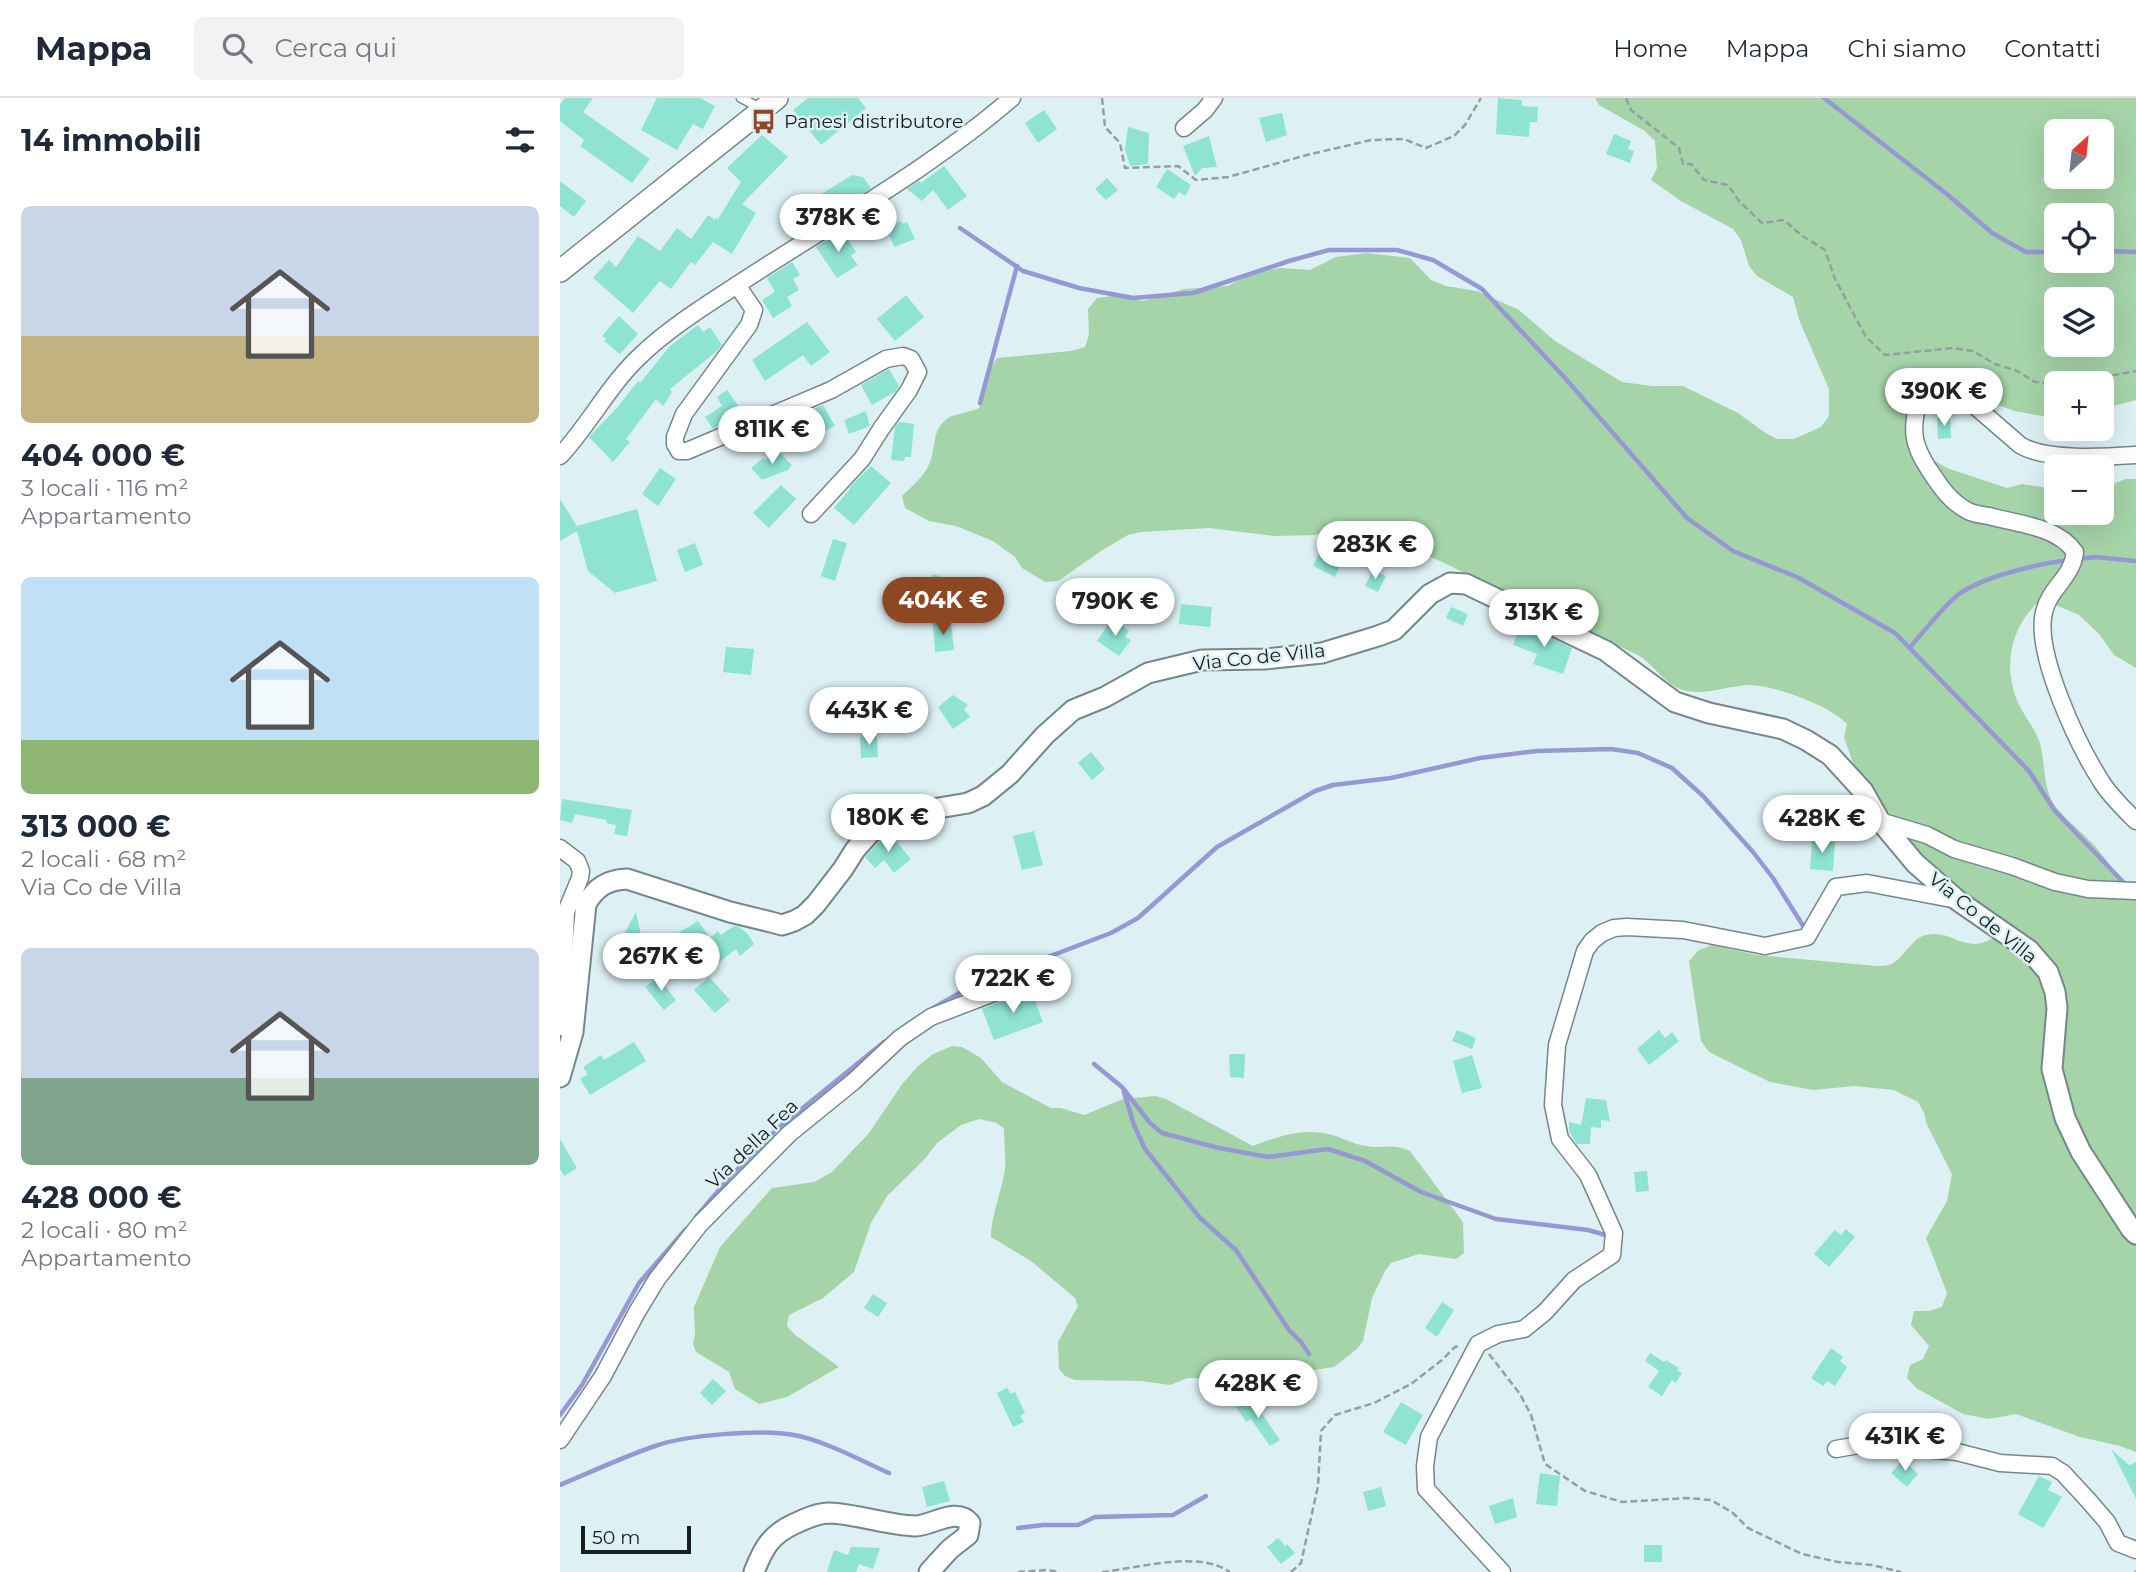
<!DOCTYPE html>
<html lang="it">
<head>
<meta charset="utf-8">
<style>
  :root { --surface:#fff; --page:#f2f2f3; --text:#1f2937; --muted:#747a83; --line:#e0e1e3; --accent:#8e4723 }
  body { margin:0; font-family:Montserrat,sans-serif; background:var(--page); color:var(--text); height:100vh; display:flex; flex-direction:column; font-size:26px; white-space:nowrap }
  * { box-sizing:border-box; margin:0 }
  p { font-size:23px; color:var(--muted) }
  .icon { flex:none; width:38px; height:38px; fill:none; stroke:currentColor; stroke-width:2; stroke-linecap:round; stroke-linejoin:round }
  .map { position:relative; flex:1; overflow:hidden }
  .side { display:flex; flex-direction:column; background:var(--surface); width:560px }
  .side>* { flex:none }
  .needle { width:46px; rotate:27deg }
  .controls { position:absolute; left:1484px; top:21px; display:grid; gap:14px }
  .controls a { display:grid; place-items:center; width:70px; height:70px; border-radius:10px; background:var(--surface); box-shadow:0 7px 28px #0002; font-size:35px }
  .scale { position:absolute; left:21px; bottom:18px; width:110px; box-sizing:border-box; padding-left:7px; border:4px solid #171e1f; border-top:0; font-size:19px; line-height:24px; white-space:nowrap; color:#171e1f; -webkit-text-stroke:5px #ddf1f5; paint-order:stroke }
  .price { position:absolute; translate:-50% -60px; padding:0 16px; border-radius:24px; background:#fff; color:#222; font-size:23px; line-height:46px; filter:drop-shadow(0 2px 4px #0008) }
  .price::after { content:''; position:absolute; left:50%; top:42px; width:21px; height:16px; margin-left:-10px; background:inherit; clip-path:polygon(0 0,100% 0,50% 100%) }
  .price.selected { background:var(--accent); color:#fff }
  ul { padding:0; list-style:none }
  li { display:grid; align-content:center; gap:14px; height:371px; padding:0 21px }
  li span { display:grid; place-items:center; height:217px; border-radius:10px; color:#555 }
  li>.icon { margin-inline-start:auto }
  span .icon { width:126px; height:126px; fill:#fffc; stroke-width:1 }
  li b { font-size:30px }
  h2 { display:flex; justify-content:space-between; align-items:center; height:84px; padding:0 21px; font-size:30px }
  header { display:flex; align-items:center; gap:42px; box-sizing:border-box; height:98px; padding:0 35px; background:var(--surface); border-bottom:2px solid var(--line) }
  header strong { font-size:33px }
  nav { display:flex; gap:38px; margin-inline-start:auto; font-size:24px }
  .search { width:490px; height:63px; background:var(--page); display:flex; align-items:center; gap:18px; box-sizing:border-box; padding:0 24px; border-radius:10px; color:var(--muted); font-size:26px }
  main { display:flex; flex:1; min-height:0 }
  .map>svg:first-child { display:block }
  .green { fill:#a5d4a8; fill-rule:evenodd }
  .lines { fill:none; stroke-linecap:round; stroke-linejoin:round }
  .stream { stroke:#9598d3; stroke-width:4.5 }
  .building { fill:#8ee3d3 }
  .service-casing { stroke:#75878b; stroke-width:11 }
  .minor-casing { stroke:#75878b; stroke-width:19 }
  .tertiary-casing { stroke:#75878b; stroke-width:23 }
  .secondary-casing { stroke:#75878b; stroke-width:24 }
  .path { stroke:#91a0a3; stroke-width:2.5; stroke-dasharray:7 3.5; stroke-linecap:butt }
  .service { stroke:#fff; stroke-width:8 }
  .minor { stroke:#fff; stroke-width:16 }
  .tertiary { stroke:#fff; stroke-width:19 }
  .secondary { stroke:#fff; stroke-width:21 }
  .labels { text-anchor:middle; dominant-baseline:central; stroke-width:5; stroke-linejoin:round; paint-order:stroke }
  .poi-label { font-size:19px; fill:#171e1f; stroke:#ddf1f5; text-anchor:start }
  .street-label { font-size:19px; fill:#171e1f; stroke:#ddf1f5 }
</style>
</head>
<body>
<header>
<strong>Mappa</strong>
<div class="search"><svg class="icon" aria-label="search" viewBox="0 0 24 24"><circle cx="10" cy="10" r="6"/><path d="M15 15l6 6"/></svg>Cerca qui</div>
<nav><a>Home</a><a>Mappa</a><a>Chi siamo</a><a>Contatti</a></nav>
</header>
<main>
<section class="side">
<h2>14 immobili<svg class="icon" aria-label="filters" viewBox="0 0 24 24"><path d="M4 7h16M4 17h16"/><circle cx="9" cy="7" r="2"/><circle cx="15" cy="17" r="2"/></svg></h2>
<ul>
<li><span style="background:linear-gradient(#c9d6e8 60%,#c2b280 0)"><svg class="icon" aria-label="home" viewBox="0 0 24 24"><path d="M3 11l9-7 9 7M6 9v11h12V9"/></svg></span><div><b>404 000 €</b><p>3 locali · 116 m²</p><p>Appartamento</p></div></li>
<li><span style="background:linear-gradient(#bfe0f5 75%,#8fb573 0)"><svg class="icon" aria-label="home" viewBox="0 0 24 24"><path d="M3 11l9-7 9 7M6 9v11h12V9"/></svg></span><div><b>313 000 €</b><p>2 locali · 68 m²</p><p>Via Co de Villa</p></div></li>
<li><span style="background:linear-gradient(#c9d6e8 60%,#7fa58c 0)"><svg class="icon" aria-label="home" viewBox="0 0 24 24"><path d="M3 11l9-7 9 7M6 9v11h12V9"/></svg></span><div><b>428 000 €</b><p>2 locali · 80 m²</p><p>Appartamento</p></div></li>
</ul>
</section>
<div class="map">
<svg width="1576" height="1474" viewBox="0 0 1576 1474">
  <rect width="100%" height="100%" fill="#ddf1f5"/>
  <!-- green -->
  <g class="green">
    <path d="M1035,0H1576V302L1542,311V285H1496V317L1482,318L1454,313L1402,293L1388,291L1363,307L1358,336L1373,362L1387,370L1447,390L1462,386L1496,391V415H1542V390L1566,381H1576V570L1554,557L1539,536L1519,517L1482,501C1452,525 1442,566 1457,602C1463,617 1475,630 1480,645C1485,664 1483,685 1492,703C1498,715 1523,735 1533,746C1547,761 1558,781 1576,793V1354L1560,1348L1520,1339L1456,1316L1429,1321L1403,1316L1356,1290L1347,1280L1350,1267L1363,1261L1369,1248L1351,1227L1354,1213H1369L1382,1209L1387,1195L1366,1140L1387,1103L1392,1076L1367,1027L1364,1015L1358,1004L1334,992L1294,988L1253,992L1210,984L1149,954L1141,943L1129,863L1139,852L1152,847L1197,857L1317,868C1322,868 1329,868 1333,865C1345,858 1353,839 1366,837C1394,831 1404,858 1435,839L1429,812L1404,795L1354,748L1294,668L1284,639L1287,626C1269,607 1214,587 1188,587C1167,588 1144,598 1123,592C1106,587 1095,569 1081,559C1073,554 1064,551 1056,547L882,464L795,427L781,428L756,437L715,438L649,430L581,434L568,437L544,451L498,483L485,484L462,470L455,459L433,443L396,428L369,423L345,410L342,398C352,388 365,378 370,364C376,348 372,331 388,320C395,316 410,314 419,310L430,271L437,260L511,253L525,249L529,236L528,211L537,200L552,198L583,203L624,191L668,188L694,174L721,170L750,172L776,159L806,155L850,160L871,182L886,188L917,193L959,212L995,243L1062,284L1092,288H1123L1178,315L1204,334L1217,341H1234L1261,329L1269,318V291L1240,224L1233,199L1197,178L1189,168L1181,142L1173,131L1121,103L1091,82L1097,70L1095,43L1085,33L1039,7ZM1496,33H1542V79H1496ZM1496,117H1542V163H1496ZM1496,201H1542V247H1496Z"/>
    <path d="M392,948L402,949L421,960L442,984L491,1010H501L524,1017L563,1001L595,998L606,1001L693,1048C716,1039 739,1031 763,1035C778,1037 792,1046 806,1048C822,1051 834,1045 850,1053L903,1124L904,1155L896,1161L859,1156L831,1165L825,1173L812,1200L803,1243L797,1251L774,1269L687,1282L628,1280L610,1287L581,1283L515,1282L505,1278L499,1271L498,1244L518,1208L515,1200L471,1163L431,1139C431,1117 442,1093 445,1071C446,1058 444,1044 444,1031L437,1025L419,1021L401,1027L377,1045L364,1062L327,1098L311,1125L294,1174L263,1200L229,1217L227,1228L234,1236L279,1269L227,1299L199,1306L175,1291L169,1274L136,1254L133,1246L135,1237L134,1209L160,1149L212,1090L254,1084L272,1074L309,1035L343,985L357,969L373,956Z"/>
  </g>
  <g class="lines">
    <!-- stream -->
    <g class="stream">
      <polyline points="1264,0 1388,97 1432,135 1466,154 1496,154"/>
      <polyline points="400,130 463,173 519,190 573,200 633,195 729,163 769,152 837,152 873,162 922,191 1005,280 1127,420 1173,453 1239,480 1335,535 1469,673 1495,713 1566,787"/>
      <polyline points="1542,153 1576,154"/>
      <polyline points="420,305 457,168"/>
      <polyline points="1518,461 1535,459 1576,463"/>
      <path d="M1350,549C1364,534 1383,508 1399,496C1425,478 1477,466 1509,462"/>
      <polyline points="368,913 422,882 451,873 551,835 578,820 657,749 755,693 773,687 831,680 920,660 977,653 1051,651 1078,655 1112,670 1143,698 1193,754 1213,780 1247,834"/>
      <polyline points="534,966 562,989 590,1025 602,1035 659,1050 708,1059 768,1051 805,1063 861,1094 936,1121 1028,1132 1049,1138"/>
      <polyline points="564,994 574,1027 585,1051 640,1120 676,1152 729,1232 741,1244 749,1256"/>
      <polyline points="136,1119 169,1080 217,1031 324,944"/>
      <polyline points="0,1317 22,1287 79,1185 126,1131"/>
      <path d="M0,1387C31,1374 63,1359 95,1348C126,1337 201,1331 234,1337C263,1342 302,1363 329,1375"/>
      <polyline points="458,1430 483,1427 518,1427 535,1419 613,1417 646,1398"/>
    </g>
  </g>
  <!-- building -->
  <g class="building">
    <polygon points="5,0 33,0 23,14 90,61 72,85 20,48 24,42 0,23 0,6"/>
    <polygon points="97,0 140,0 155,8 143,31 133,26 117,52 81,32"/>
    <polygon points="248,0 298,0 306,10 261,47 233,12"/>
    <polygon points="938,0 962,2 962,8 978,9 977,24 970,24 969,39 936,36"/>
    <polygon points="484,12 497,31 478,45 465,25"/>
    <polygon points="722,15 727,37 706,44 699,20"/>
    <polygon points="568,29 589,35 588,66 570,68 565,51"/>
    <polygon points="1054,36 1071,43 1068,51 1074,53 1070,65 1046,56"/>
    <polygon points="202,37 228,59 182,106 196,115 172,156 153,144 135,167 131,164 111,191 100,183 73,215 33,180 49,162 56,169 78,138 100,153 117,130 131,141 148,117 155,122 156,120 158,121 181,84 167,70"/>
    <polygon points="649,38 657,69 642,70 635,78 623,48"/>
    <polygon points="384,68 407,98 388,112 373,92 362,103 347,91 359,83 361,85"/>
    <polygon points="607,71 631,87 625,98 619,94 614,101 596,89"/>
    <polygon points="292,77 303,79 311,90 255,125 244,107"/>
    <polygon points="547,80 558,92 546,102 535,91"/>
    <polygon points="0,83 26,103 14,119 0,108"/>
    <polygon points="341,123 343,126 347,124 355,141 334,149 326,130"/>
    <polygon points="282,133 296,154 291,158 298,167 277,180 256,149"/>
    <polygon points="232,164 240,177 233,181 239,192 227,199 232,208 213,220 202,202 215,194 207,180"/>
    <polygon points="346,197 364,219 335,243 317,221"/>
    <polygon points="59,218 78,236 60,256 44,243 46,241 42,238"/>
    <polygon points="247,224 270,254 251,268 243,257 205,283 192,262"/>
    <polygon points="138,227 143,234 150,229 162,247 157,253 110,291 112,294 103,308 96,301 66,341 70,344 53,364 29,339 56,311 78,283 80,285 110,248"/>
    <polygon points="329,271 339,288 335,294 312,307 301,287"/>
    <polygon points="167,292 184,316 153,331 145,319 162,308 157,299"/>
    <polygon points="263,307 275,328 261,335 256,334 232,343 224,324"/>
    <polygon points="306,313 310,328 289,336 284,322"/>
    <polygon points="1390,319 1391,340 1378,341 1377,320"/>
    <polygon points="339,324 354,326 351,359 345,359 344,363 331,362 335,329"/>
    <polygon points="217,352 232,367 228,372 202,382 191,370 203,360 205,362"/>
    <polygon points="311,368 331,385 294,427 274,410 290,391 289,390"/>
    <polygon points="100,370 116,381 98,408 82,396"/>
    <polygon points="221,387 236,401 209,430 193,415"/>
    <polygon points="0,401 17,428 77,411 97,483 55,495 28,473 17,433 0,443"/>
    <polygon points="273,441 287,445 275,483 261,478"/>
    <polygon points="135,445 143,467 125,474 117,452"/>
    <polygon points="759,455 781,465 775,479 753,468"/>
    <polygon points="813,472 826,478 818,494 805,488"/>
    <polygon points="373,476 390,482 383,503 365,495"/>
    <polygon points="621,506 652,509 650,529 619,526"/>
    <polygon points="891,509 908,516 903,528 886,520"/>
    <polygon points="552,521 569,533 565,539 571,542 559,558 537,543"/>
    <polygon points="373,524 391,525 394,552 375,554"/>
    <polygon points="961,526 1012,550 1003,576 973,566 977,556 953,547"/>
    <polygon points="166,549 194,551 191,577 163,574"/>
    <polygon points="393,597 408,607 404,611 410,619 393,631 378,609"/>
    <polygon points="317,638 318,659 301,660 300,639"/>
    <polygon points="531,654 545,671 532,682 518,665"/>
    <polygon points="2,701 72,712 67,738 54,736 56,727 46,725 47,722 15,716 12,725 0,722"/>
    <polygon points="1244,706 1272,711 1268,725 1242,718"/>
    <polygon points="474,733 483,767 462,772 453,738"/>
    <polygon points="331,737 351,761 334,775 324,762 315,770 305,759 319,744"/>
    <polygon points="1252,742 1275,744 1273,773 1250,771"/>
    <polygon points="76,814 86,861 58,848"/>
    <polygon points="138,823 150,840 158,833 161,837 174,828 179,829 188,836 194,846 180,858 176,851 147,874 117,836"/>
    <polygon points="98,879 116,902 104,912 85,889"/>
    <polygon points="149,879 170,902 155,915 134,892"/>
    <polygon points="471,892 483,924 434,942 422,911"/>
    <polygon points="897,932 916,940 912,951 892,943"/>
    <polygon points="1099,932 1105,940 1112,934 1119,943 1089,967 1077,951"/>
    <polygon points="74,944 86,963 30,997 20,981 28,976 23,969 41,957 44,962"/>
    <polygon points="669,956 685,956 684,980 670,979"/>
    <polygon points="912,957 922,990 902,995 893,963"/>
    <polygon points="1026,1000 1046,1002 1050,1023 1041,1022 1041,1030 1031,1029 1030,1046 1017,1046 1009,1033 1009,1024 1021,1027"/>
    <polygon points="0,1041 17,1070 4,1078 0,1071"/>
    <polygon points="1087,1073 1089,1093 1076,1094 1074,1074"/>
    <polygon points="1286,1131 1295,1139 1269,1169 1254,1156 1275,1132 1281,1137"/>
    <polygon points="313,1196 327,1205 318,1219 304,1210"/>
    <polygon points="882,1204 894,1212 877,1239 865,1230"/>
    <polygon points="1271,1250 1283,1259 1280,1263 1287,1269 1275,1288 1267,1283 1263,1288 1251,1280"/>
    <polygon points="1090,1255 1104,1264 1106,1262 1119,1270 1117,1272 1122,1275 1116,1285 1112,1282 1102,1298 1088,1289 1099,1273 1085,1263"/>
    <polygon points="153,1281 166,1293 152,1307 140,1295"/>
    <polygon points="447,1290 451,1296 455,1294 465,1315 460,1318 464,1324 453,1329 437,1295"/>
    <polygon points="690,1299 720,1342 710,1348 691,1321 686,1324 676,1309"/>
    <polygon points="841,1304 863,1317 846,1347 823,1334"/>
    <polygon points="1551,1351 1569,1367 1576,1364 1576,1401"/>
    <polygon points="1343,1362 1358,1376 1347,1389 1331,1375"/>
    <polygon points="980,1375 1000,1378 997,1408 976,1406"/>
    <polygon points="1479,1378 1492,1384 1488,1392 1502,1399 1483,1430 1458,1416"/>
    <polygon points="384,1383 390,1403 367,1409 362,1389"/>
    <polygon points="821,1389 826,1408 808,1413 803,1394"/>
    <polygon points="953,1400 957,1419 935,1426 929,1408"/>
    <polygon points="718,1440 725,1448 727,1446 735,1455 721,1466 707,1449"/>
    <rect x="1084" y="1447" width="18" height="17"/>
    <polygon points="291,1449 320,1450 313,1471 299,1466 296,1474 267,1474 274,1452 288,1457"/>
  </g>
  <g class="lines">
    <defs>
      <polyline id="service" points="181,0 200,10"/>
      <g id="minor">
        <polyline points="624,30 645,12 654,0"/>
        <polyline points="177,187 194,212 189,227 124,316 115,339 115,346 119,353 127,353 271,292 326,261 343,258 351,261 358,274 349,292 321,331 302,361 251,416"/>
        <path d="M1576,357C1545,359 1486,363 1460,347L1393,289L1385,287L1358,305C1351,332 1353,347 1368,370C1380,388 1389,403 1408,413C1414,416 1422,417 1429,418C1457,426 1497,428 1515,454C1512,480 1490,489 1484,514C1474,555 1518,647 1541,683C1550,698 1564,711 1576,723"/>
        <path d="M0,358C29,327 49,287 80,258C110,229 148,206 183,183C273,124 370,71 452,0"/>
        <polyline points="1320,723 1367,737 1394,751 1452,768 1495,784 1528,791 1576,793"/>
        <polyline points="0,750 17,763 21,773 20,780 6,814 1,922 3,929 13,934"/>
        <polyline points="0,1342 43,1278 77,1214 97,1181 140,1126 229,1036 293,984 340,940 371,919 496,871"/>
        <polyline points="1276,1351 1299,1347 1364,1351 1397,1354 1440,1365 1492,1368 1503,1375 1528,1402 1547,1424 1558,1445 1576,1452"/>
        <polyline points="942,1474 866,1391 865,1368 869,1339 918,1246 938,1236 964,1231 985,1214 1014,1182 1052,1157 1054,1135 1028,1077 1000,1041 993,1007 997,947 1025,853 1032,843 1042,835 1054,830 1067,829 1123,832 1205,848 1247,839 1276,789 1307,785 1397,802"/>
      </g>
      <g id="tertiary">
        <path d="M0,979L13,934L26,806C36,789 47,782 67,781L170,814L211,824L222,827L234,823L245,817L256,806L283,771L295,752L311,734L343,716L408,705L423,698L450,676L485,637L513,612L545,599L588,575L642,562L705,561L762,555L818,538L834,532L870,496L890,485L906,486L1046,553L1115,604L1149,615L1223,631L1246,642L1270,657L1303,693L1320,723L1355,765L1397,802L1469,852L1488,874L1495,894L1497,910L1492,971L1505,1020L1521,1054L1571,1131L1576,1136"/>
        <path d="M194,1474C203,1451 210,1437 234,1426C245,1421 257,1415 269,1415C298,1416 326,1427 355,1428C372,1428 396,1408 410,1425L408,1437L390,1451L369,1474"/>
      </g>
      <polyline id="secondary" points="0,173 217,0"/>
    </defs>
    <!-- service casing -->
    <use href="#service" class="service-casing"/>
    <!-- minor casing -->
    <use href="#minor" class="minor-casing"/>
    <!-- tertiary casing -->
    <use href="#tertiary" class="tertiary-casing"/>
    <!-- secondary casing -->
    <use href="#secondary" class="secondary-casing"/>
    <!-- path -->
    <g class="path">
      <polyline points="542,0 545,29 560,45 565,70 618,68 636,82 668,79 747,57 811,42 844,41 866,50 894,38 905,27 921,0"/>
      <polyline points="1066,0 1071,12 1119,50 1123,66 1131,66 1144,82 1168,87 1179,103 1202,125 1224,122 1241,137 1265,152 1275,181 1306,239 1325,257 1393,250 1413,253 1435,266 1457,273 1475,284 1496,285"/>
      <polyline points="1511,285 1576,273"/>
      <polyline points="929,1256 960,1296 971,1317 985,1366 1025,1393 1062,1404 1127,1400 1151,1402 1173,1415 1188,1430 1242,1456 1278,1464 1312,1467 1341,1474"/>
      <polyline points="458,1474 487,1472 500,1474"/>
      <path d="M542,1474C579,1470 638,1452 670,1474"/>
      <polyline points="731,1474 741,1465 758,1388 761,1333 775,1317 814,1305 851,1286 882,1262 895,1249 901,1248"/>
      <polyline points="1575,1474 1576,1473"/>
    </g>
    <!-- service -->
    <use href="#service" class="service"/>
    <!-- minor -->
    <use href="#minor" class="minor"/>
    <!-- tertiary -->
    <use href="#tertiary" class="tertiary"/>
    <!-- secondary -->
    <use href="#secondary" class="secondary"/>
  </g>
  <!-- icons -->
  <defs>
    <symbol id="bus-bare" viewBox="-9 -9 18 18"><path d="M-5-6H5V4H4V6H2V4H-2V6H-4V4H-5ZM-3.5-4V0h7V-4ZM-3.5 1.2v1.5H-2V1.2ZM2 1.2v1.5H3.5V1.2Z" fill="#8e4723" stroke="#ddf1f5" stroke-width="2.5" paint-order="stroke"/></symbol>
  </defs>
  <g fill-rule="evenodd">
    <use href="#bus-bare" x="186" y="6" width="35" height="35"/>
  </g>
  <g class="labels">
    <!-- poi labels -->
    <g class="poi-label">
      <text x="224" y="23">Panesi distributore</text>
    </g>
    <!-- street labels -->
    <g class="street-label">
      <text transform="translate(699 559) rotate(-6)">Via Co de Villa</text>
      <text transform="translate(1423 820) rotate(39)">Via Co de Villa</text>
      <text transform="translate(192 1046) rotate(-44)">Via della Fea</text>
    </g>
  </g>
</svg>
<div class="controls">
<a><svg class="needle" viewBox="-14 -14 28 28"><path d="M0-13l5 13h-10z" fill="#e53935"/><path d="M0 13l5-13h-10z" fill="#747a83"/></svg></a>
<a><svg class="icon" aria-label="locate" viewBox="0 0 24 24"><circle cx="12" cy="12" r="6"/><path d="M12 2v4M12 18v4M2 12h4M18 12h4"/></svg></a>
<a><svg class="icon" aria-label="layers" viewBox="0 0 24 24"><path d="M12 4l9 5-9 5-9-5zM3 14l9 5 9-5"/></svg></a>
<a>+</a>
<a>−</a>
</div>
<div class="scale">50 m</div>
<b class="price" style="left:278px;top:156px">378K €</b>
<b class="price" style="left:1384px;top:330px">390K €</b>
<b class="price" style="left:212px;top:368px">811K €</b>
<b class="price" style="left:815px;top:483px">283K €</b>
<b class="price selected" style="left:383px;top:539px">404K €</b>
<b class="price" style="left:555px;top:540px">790K €</b>
<b class="price" style="left:984px;top:551px">313K €</b>
<b class="price" style="left:309px;top:649px">443K €</b>
<b class="price" style="left:328px;top:756px">180K €</b>
<b class="price" style="left:1262px;top:757px">428K €</b>
<b class="price" style="left:101px;top:895px">267K €</b>
<b class="price" style="left:453px;top:917px">722K €</b>
<b class="price" style="left:698px;top:1322px">428K €</b>
<b class="price" style="left:1345px;top:1375px">431K €</b>
</div>
</main>
</body>
</html>
